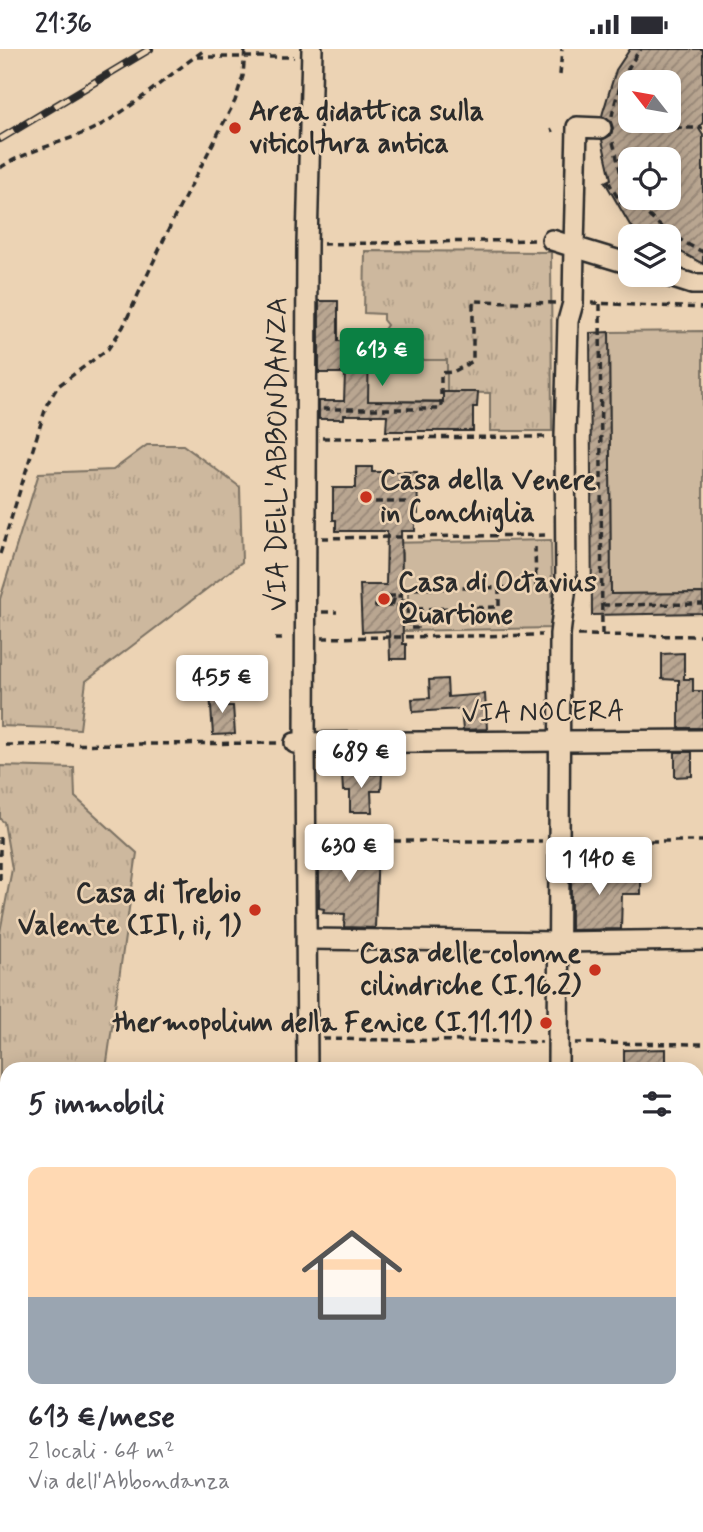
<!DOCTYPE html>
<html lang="it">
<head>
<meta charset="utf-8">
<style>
  :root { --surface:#fff; --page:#f2f2f3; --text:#2b2b33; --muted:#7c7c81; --line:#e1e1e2; --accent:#0b8043 }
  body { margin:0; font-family:Mynerve,sans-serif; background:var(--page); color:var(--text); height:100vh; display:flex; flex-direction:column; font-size:26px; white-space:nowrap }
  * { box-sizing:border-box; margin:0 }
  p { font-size:23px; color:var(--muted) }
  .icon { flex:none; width:38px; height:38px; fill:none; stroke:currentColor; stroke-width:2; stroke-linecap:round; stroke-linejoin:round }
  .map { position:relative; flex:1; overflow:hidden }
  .sheet { position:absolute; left:0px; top:1013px; width:704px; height:471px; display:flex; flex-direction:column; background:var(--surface); border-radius:21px 21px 0 0; box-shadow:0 4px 18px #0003 }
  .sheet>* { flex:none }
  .needle { width:46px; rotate:301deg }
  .fabs { position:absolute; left:618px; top:21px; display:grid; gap:14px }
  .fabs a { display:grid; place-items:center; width:63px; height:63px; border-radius:14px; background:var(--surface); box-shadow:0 4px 18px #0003; font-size:35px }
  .price { position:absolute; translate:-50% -60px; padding:0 16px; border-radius:7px; background:#fff; color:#222; font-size:23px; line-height:46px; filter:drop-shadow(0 2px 4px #0008) }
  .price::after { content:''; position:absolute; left:50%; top:42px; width:21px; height:16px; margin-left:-10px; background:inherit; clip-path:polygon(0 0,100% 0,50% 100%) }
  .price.current { background:var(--accent); color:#fff }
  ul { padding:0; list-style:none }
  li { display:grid; align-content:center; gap:14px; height:371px; padding:0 28px }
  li+li { border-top:2px solid var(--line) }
  li span { display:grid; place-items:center; height:217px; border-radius:14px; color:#555 }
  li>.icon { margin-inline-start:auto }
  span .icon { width:126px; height:126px; fill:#fffc; stroke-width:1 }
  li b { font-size:30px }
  h2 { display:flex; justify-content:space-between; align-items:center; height:84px; padding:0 28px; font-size:30px }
  .status { display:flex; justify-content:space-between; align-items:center; height:49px; padding:0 35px; background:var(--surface); direction:ltr }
  .status svg { height:19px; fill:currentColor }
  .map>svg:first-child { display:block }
  .grass { fill:url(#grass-tufts); stroke:#7c7264; stroke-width:2 }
  .green { fill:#cdb89e; stroke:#7c7264; stroke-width:2 }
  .building { fill:url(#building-hatch); stroke:#2b2b2b; stroke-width:2; fill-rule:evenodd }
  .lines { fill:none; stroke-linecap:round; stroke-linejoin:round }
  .street-casing { stroke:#2b2b2b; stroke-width:24 }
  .path { stroke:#2b2b2b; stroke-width:3.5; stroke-dasharray:7 5; stroke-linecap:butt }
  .street { stroke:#ecd3b4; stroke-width:19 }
  .rail-casing { stroke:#2b2b2b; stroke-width:8 }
  .rail { stroke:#ecd3b4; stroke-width:5; stroke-dasharray:16; stroke-linecap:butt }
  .poi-dot { fill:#c8321e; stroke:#ecd3b4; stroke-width:2.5 }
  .labels { text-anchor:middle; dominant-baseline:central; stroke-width:5; stroke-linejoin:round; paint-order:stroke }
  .poi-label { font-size:28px; font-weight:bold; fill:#2b2b2b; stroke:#ecd3b4; text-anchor:start }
  .street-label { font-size:28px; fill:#2b2b2b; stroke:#ecd3b4 }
</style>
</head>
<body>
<div class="status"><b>21:36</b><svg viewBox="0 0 49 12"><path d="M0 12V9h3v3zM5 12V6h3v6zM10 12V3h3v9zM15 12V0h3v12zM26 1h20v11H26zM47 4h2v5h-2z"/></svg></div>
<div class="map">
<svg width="703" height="1483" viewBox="0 0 703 1483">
  <defs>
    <pattern id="grass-tufts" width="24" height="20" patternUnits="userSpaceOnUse" patternTransform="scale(1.75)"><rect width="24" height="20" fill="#cdb89e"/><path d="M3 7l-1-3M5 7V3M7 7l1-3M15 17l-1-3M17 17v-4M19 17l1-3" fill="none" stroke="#b09e88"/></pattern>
    <pattern id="building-hatch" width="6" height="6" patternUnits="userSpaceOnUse" patternTransform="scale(1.75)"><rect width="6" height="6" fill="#b9a691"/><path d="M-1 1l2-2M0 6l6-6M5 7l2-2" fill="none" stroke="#978777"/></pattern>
  </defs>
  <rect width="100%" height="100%" fill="#ecd3b4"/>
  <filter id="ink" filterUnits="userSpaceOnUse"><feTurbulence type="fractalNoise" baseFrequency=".0143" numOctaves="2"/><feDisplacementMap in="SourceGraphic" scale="14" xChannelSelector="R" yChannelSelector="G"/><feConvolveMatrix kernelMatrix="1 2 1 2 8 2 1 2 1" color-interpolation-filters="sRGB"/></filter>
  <g filter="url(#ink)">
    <!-- grass -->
    <g class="grass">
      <polygon points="365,202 551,203 552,382 490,382 490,344 447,343 446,311 387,311 388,292 391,292 391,282 383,282 387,276 383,271 383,265 364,264"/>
      <polygon points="147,396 183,396 240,438 242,513 86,632 80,680 0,677 0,550 39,424 113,421"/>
      <polygon points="0,717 74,719 75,748 137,804 106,1020 7,1020 7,1214 0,1210 0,883 12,820 4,773 0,770"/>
      <polygon points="7,1260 7,1392 0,1391 0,1275"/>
    </g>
    <!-- green -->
    <g class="green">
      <polygon points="703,282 703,544 611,545 609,283"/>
      <polygon points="368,311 447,311 447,343 443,344 443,352 353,352"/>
      <polygon points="551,491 553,579 403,582 403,571 381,571 394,551 408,551 408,542 394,542 393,517 402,517 402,504 387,494"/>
    </g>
    <!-- building -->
    <g class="building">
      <path d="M630,0H703V73L699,80L703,86V215L668,196V187H642L630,176L605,133L611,130L602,91L611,86L613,79L611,73L602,67L603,63L616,21ZM630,33H668V72H630ZM630,110H668V149H630Z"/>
      <polygon points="319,252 338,252 338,292 369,293 368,352 443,353 443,343 478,343 477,358 473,358 473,382 386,382 387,366 344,366 344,370 319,370 319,352 344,352 345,324 319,324"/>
      <polygon points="609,283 611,545 703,544 703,564 592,566 590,284"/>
      <polygon points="356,418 372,418 372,423 417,423 418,465 415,465 415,482 401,482 403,595 406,595 406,610 390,610 389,582 362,583 360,536 386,536 387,482 336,482 336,471 333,471 333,439 356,439"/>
      <polygon points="684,604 684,630 693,630 693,642 703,642 703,679 679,679 679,631 662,630 662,605"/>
      <polygon points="447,630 448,648 485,645 487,680 463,681 461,660 413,663 412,650 430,649 429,631"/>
      <polygon points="224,643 225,657 233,657 235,685 213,686 210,644"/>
      <polygon points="675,703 692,703 692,727 675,728"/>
      <polygon points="342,725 382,725 381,742 371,742 372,763 350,763 350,742 343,742"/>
      <polygon points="319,798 378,800 375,879 344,878 345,865 323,864 324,860 319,859"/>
      <polygon points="571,819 622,819 622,828 641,829 641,845 622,845 621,880 571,881"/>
      <polygon points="666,1000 666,1020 624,1020 624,1001"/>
    </g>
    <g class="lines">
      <defs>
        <g id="street">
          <polyline points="601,79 577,78 574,198 630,215"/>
          <polyline points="552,191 574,198 573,254 568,272 565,388 566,537 560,585 558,1020"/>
          <polyline points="664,226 692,235 703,235"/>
          <polyline points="295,694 703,691"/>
          <polyline points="307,890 557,893 703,891"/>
          <polyline points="307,1020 305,694 307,195 312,0"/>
          <polyline points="696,1403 703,1402"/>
          <polyline points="487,1477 488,1483"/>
          <polyline points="277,1483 304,1477"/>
        </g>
      </defs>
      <!-- street casing -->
      <use href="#street" class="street-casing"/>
      <!-- path -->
      <g class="path">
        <polyline points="197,8 294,8"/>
        <polyline points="560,26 562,0"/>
        <path d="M612,67C617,43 625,20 641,0"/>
        <polyline points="675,79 703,79"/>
        <polyline points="551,82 553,81"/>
        <polyline points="613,93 621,125 630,145"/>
        <path d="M0,119C29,100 64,94 95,79C135,58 169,25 206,0"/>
        <polyline points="608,132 621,154 630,148"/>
        <path d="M632,149C652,173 675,190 703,203"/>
        <polyline points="652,187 661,178"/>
        <polyline points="323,195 536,191"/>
        <polyline points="668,200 672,203"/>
        <polyline points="591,254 703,259"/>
        <polyline points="600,255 602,585"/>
        <polyline points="323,360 441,360 441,324 453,323 473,312 473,252 555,254"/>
        <polyline points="322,389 549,388"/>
        <polyline points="375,453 408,453"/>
        <polyline points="278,458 290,457"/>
        <polyline points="322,489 549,486"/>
        <polyline points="0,505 47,355 58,337 108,300 123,278 173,171 235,52 243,27 245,0"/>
        <polyline points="499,538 499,558 417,560 417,579 408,579 407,557 392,557 395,547 401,547 401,540 536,538 535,498"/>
        <polyline points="602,556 703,555"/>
        <polyline points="374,557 390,557 390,547 395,547"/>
        <polyline points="322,563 337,563"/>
        <polyline points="578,586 703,587"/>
        <polyline points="322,589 542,586"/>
        <polyline points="275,590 287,590"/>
        <polyline points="6,696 277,694"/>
        <polyline points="0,788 0,834"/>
        <polyline points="322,792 542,792"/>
        <polyline points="578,792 703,792"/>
        <polyline points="323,990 542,993"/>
        <polyline points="575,994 703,995"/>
        <polyline points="696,1066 703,1063"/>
        <polyline points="696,1168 703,1171"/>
        <polyline points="0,1217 7,1221"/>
        <polyline points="661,1483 661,1477"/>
      </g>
      <!-- street -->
      <use href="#street" class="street"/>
      <defs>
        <polyline id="rail" points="0,90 150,0"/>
      </defs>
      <!-- rail casing -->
      <use href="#rail" class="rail-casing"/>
      <!-- rail -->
      <use href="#rail" class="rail"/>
    </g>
  </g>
  <!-- markers -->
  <g class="poi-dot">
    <circle cx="235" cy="79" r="7"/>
    <circle cx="366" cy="448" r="7"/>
    <circle cx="384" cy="550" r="7"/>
    <circle cx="255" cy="861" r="7"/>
    <circle cx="595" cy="921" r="7"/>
    <circle cx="546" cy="974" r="7"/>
  </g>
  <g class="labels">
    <!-- poi labels -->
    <g class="poi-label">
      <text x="249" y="63">Area didattica sulla<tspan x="249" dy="32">viticoltura antica</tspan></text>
      <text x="380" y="432">Casa della Venere<tspan x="380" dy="32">in Conchiglia</tspan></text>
      <text x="398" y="534">Casa di Octavius<tspan x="398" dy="32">Quartione</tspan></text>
      <text x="241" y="845" text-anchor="end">Casa di Trebio<tspan x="241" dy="32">Valente (III, ii, 1)</tspan></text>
      <text x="581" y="905" text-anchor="end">Casa delle colonne<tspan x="581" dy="32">cilindriche (I.16.2)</tspan></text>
      <text x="532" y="974" text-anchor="end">thermopolium della Fenice (I.11.11)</text>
    </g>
    <!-- street labels -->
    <g class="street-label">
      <text transform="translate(278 405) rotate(-90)">VIA DELL'ABBONDANZA</text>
      <text transform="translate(543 664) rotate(-1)">VIA NOCERA</text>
    </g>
  </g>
</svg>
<div class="fabs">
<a><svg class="needle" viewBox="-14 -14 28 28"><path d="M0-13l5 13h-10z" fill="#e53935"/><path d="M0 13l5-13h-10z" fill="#7c7c81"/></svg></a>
<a><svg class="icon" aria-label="locate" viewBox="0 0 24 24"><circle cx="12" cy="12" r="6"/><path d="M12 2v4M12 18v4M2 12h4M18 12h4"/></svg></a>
<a><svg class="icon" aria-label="layers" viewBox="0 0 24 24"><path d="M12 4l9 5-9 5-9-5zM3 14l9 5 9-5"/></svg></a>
</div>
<b class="price current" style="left:382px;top:339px">613 €</b>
<b class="price" style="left:222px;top:666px">455 €</b>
<b class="price" style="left:361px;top:741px">689 €</b>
<b class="price" style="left:349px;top:835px">630 €</b>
<b class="price" style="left:599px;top:848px">1 140 €</b>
<section class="sheet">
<h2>5 immobili<svg class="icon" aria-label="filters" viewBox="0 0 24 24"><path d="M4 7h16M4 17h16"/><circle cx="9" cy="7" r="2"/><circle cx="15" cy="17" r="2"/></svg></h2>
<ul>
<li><span style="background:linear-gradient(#ffd9b3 60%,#9aa5b1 0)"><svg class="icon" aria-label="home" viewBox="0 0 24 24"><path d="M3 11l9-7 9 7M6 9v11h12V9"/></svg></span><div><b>613 €/mese</b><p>2 locali · 64 m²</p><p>Via dell'Abbondanza</p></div></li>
</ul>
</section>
</div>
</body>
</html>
